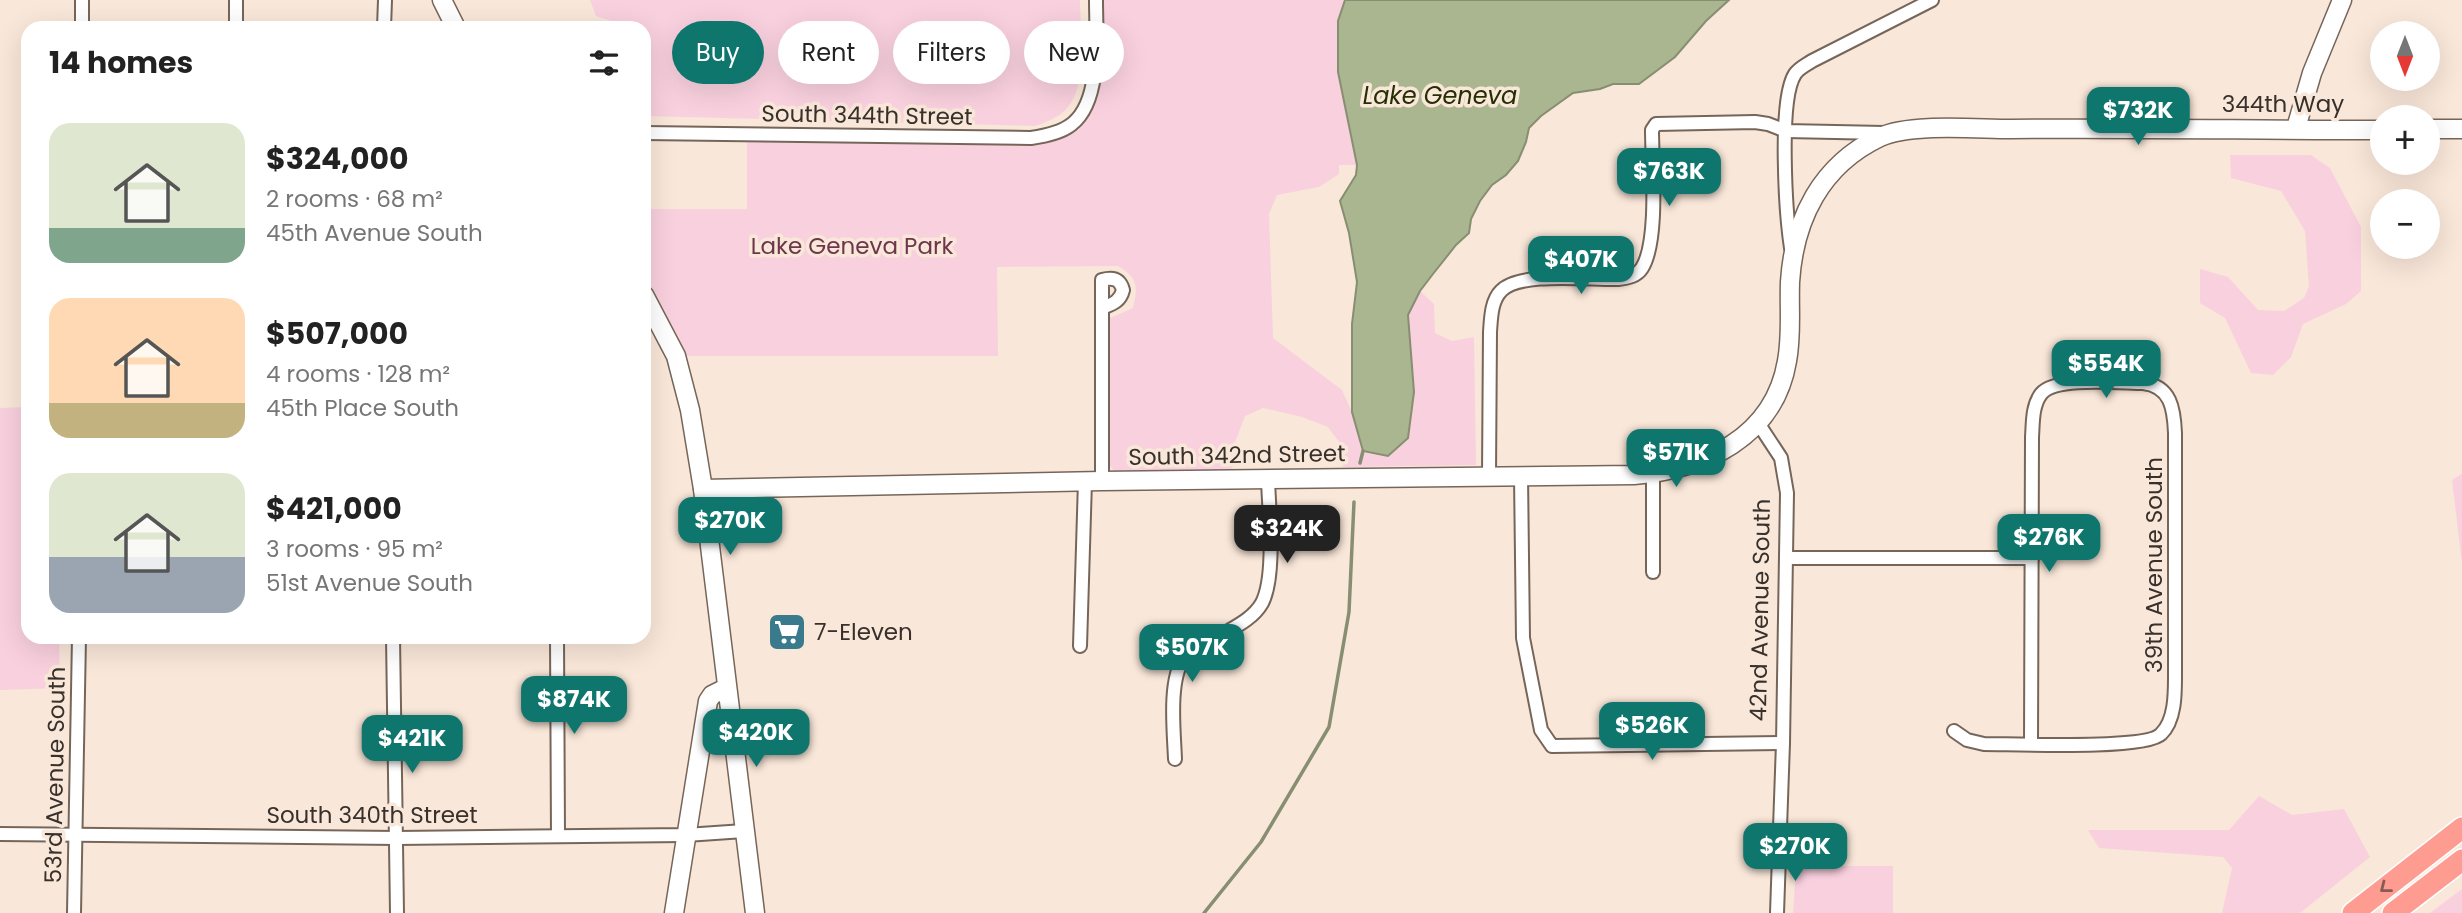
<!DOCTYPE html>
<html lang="en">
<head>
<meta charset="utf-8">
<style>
  :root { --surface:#fff; --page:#f6f6f6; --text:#222; --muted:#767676; --accent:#0f766e }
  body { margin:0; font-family:Poppins,sans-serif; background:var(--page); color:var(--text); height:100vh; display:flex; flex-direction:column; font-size:26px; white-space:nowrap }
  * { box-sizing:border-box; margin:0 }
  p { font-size:23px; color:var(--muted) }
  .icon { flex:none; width:38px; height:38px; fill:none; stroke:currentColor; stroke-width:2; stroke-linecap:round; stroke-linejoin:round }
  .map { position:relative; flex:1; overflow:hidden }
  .side { position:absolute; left:21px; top:21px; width:630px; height:623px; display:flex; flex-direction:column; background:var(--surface); border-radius:21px; box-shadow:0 7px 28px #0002 }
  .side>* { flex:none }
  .top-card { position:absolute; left:672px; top:21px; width:665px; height:63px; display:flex; gap:14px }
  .needle { width:46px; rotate:180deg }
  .controls { position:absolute; left:2370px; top:21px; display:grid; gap:14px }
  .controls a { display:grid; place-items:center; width:70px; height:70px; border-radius:50%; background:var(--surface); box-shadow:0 7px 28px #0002; font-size:35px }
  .price { position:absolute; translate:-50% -60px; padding:0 16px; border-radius:14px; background:var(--accent); color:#fff; font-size:23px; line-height:46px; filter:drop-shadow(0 2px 4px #0008) }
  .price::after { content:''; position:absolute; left:50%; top:42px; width:21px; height:16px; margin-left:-10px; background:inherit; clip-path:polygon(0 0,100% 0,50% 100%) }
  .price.current { background:#222; color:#fff }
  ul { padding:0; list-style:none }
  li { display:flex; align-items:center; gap:21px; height:175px; padding:0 28px }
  li span { display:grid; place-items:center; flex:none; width:196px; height:140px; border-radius:21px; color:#555 }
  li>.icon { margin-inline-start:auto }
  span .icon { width:84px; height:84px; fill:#fffc; stroke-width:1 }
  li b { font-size:30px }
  h2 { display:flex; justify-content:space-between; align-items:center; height:84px; padding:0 28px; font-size:30px }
  .pill { padding:0 24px; border-radius:32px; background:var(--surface); box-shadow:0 7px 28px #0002; font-size:24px; line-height:63px }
  .pill.current { background:var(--accent); color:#fff }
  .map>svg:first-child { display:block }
  .green { fill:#f9d0de }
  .water { fill:#a9b68f; stroke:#878e71; stroke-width:2 }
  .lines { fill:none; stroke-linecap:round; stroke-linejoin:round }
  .stream { stroke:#878e71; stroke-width:3.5 }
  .street-casing { stroke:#76665a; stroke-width:16 }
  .secondary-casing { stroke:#76665a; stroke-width:21 }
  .highway-casing { stroke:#fff; stroke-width:24 }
  .street { stroke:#fff; stroke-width:12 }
  .secondary { stroke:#fff; stroke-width:18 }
  .highway { stroke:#ff9c91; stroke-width:21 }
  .oneway { stroke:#875b54 }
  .labels { text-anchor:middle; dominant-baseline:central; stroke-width:7; stroke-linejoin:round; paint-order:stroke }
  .street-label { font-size:23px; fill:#37302b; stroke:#f9e7d9 }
  .park-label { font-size:23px; fill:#6e354d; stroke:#f9e7d9 }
  .poi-label { font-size:23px; fill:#37302b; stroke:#f9e7d9; text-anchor:start }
  .water-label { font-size:24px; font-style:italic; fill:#243002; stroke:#f9e7d9 }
</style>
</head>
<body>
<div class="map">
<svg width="2462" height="913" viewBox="0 0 2462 913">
  <rect width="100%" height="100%" fill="#f9e7d9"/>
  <!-- green -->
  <g class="green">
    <path d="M590,0H1080C1080,29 1088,84 1068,107C1060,117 1047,122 1035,126L644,116V75L647,64L644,56V28H624L620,24L596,16Z"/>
    <path d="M1096,0H1345L1338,21V72L1357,165H1339V174L1319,187L1277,195L1269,214L1273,338L1342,390L1352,412L1409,330L1408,315L1420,291L1434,304L1435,333L1452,341L1474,337L1476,465L1343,467L1342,446L1328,427L1302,417L1263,408L1245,416L1234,445L1232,472L1125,476L1114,471L1106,461V320L1133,308C1138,286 1138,278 1118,266L997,267L998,356H676L644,295V209H747V134L1058,132L1089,97Z"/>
    <polygon points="2230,155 2311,155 2330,168 2361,227 2361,291 2346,304 2303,324 2291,357 2273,375 2251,373 2225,318 2200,303 2200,269 2228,277 2258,310 2284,311 2304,298 2309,286 2305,231 2281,191 2231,178"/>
    <polygon points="28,407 28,637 59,637 60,688 0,690 0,408"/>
    <polygon points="2462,474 2462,563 2452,480"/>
    <polygon points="2259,796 2292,815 2344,809 2370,857 2300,913 2222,913 2232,868 2223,857 2099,848 2088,830 2229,830"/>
    <polygon points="1796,866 1893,866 1893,913 1793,913"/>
    <polygon points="2462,889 2462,913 2430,913"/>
  </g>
  <!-- water -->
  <polygon class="water" points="1345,0 1729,0 1706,21 1675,57 1639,84 1613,84 1600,89 1573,93 1541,116 1529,128 1526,142 1518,161 1506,175 1492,185 1480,201 1471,219 1469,233 1456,245 1433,274 1420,291 1408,315 1414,392 1408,438 1388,456 1363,451 1352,412 1352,324 1357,282 1349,233 1340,201 1356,175 1357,165 1338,72 1338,21"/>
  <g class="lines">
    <!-- stream -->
    <g class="stream">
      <polyline points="1360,463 1363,451"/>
      <polyline points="1204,913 1261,842 1329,727 1349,612 1354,502"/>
    </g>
    <defs>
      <g id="street">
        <polyline points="236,0 236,28"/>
        <polyline points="82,28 82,0"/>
        <polyline points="384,28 385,0"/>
        <path d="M644,133L1031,138C1045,136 1061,133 1072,124C1102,101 1096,34 1096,0"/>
        <path d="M1791,248C1786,215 1778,100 1795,74C1799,68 1806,65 1812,61L1932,0"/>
        <polyline points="1758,423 1781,458 1787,493 1783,743 1777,913"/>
        <polyline points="1653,473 1653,572"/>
        <path d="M1489,475L1490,332C1491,319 1491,301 1501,291C1519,271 1591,280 1618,279C1628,278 1637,276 1642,268C1659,241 1652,163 1652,130L1656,124L1755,122L1768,124L1786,131L1884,133"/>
        <polyline points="1521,476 1523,638 1541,730 1552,746 1783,743"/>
        <path d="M1102,481V280C1113,277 1120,279 1123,290C1120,302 1112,304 1102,308"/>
        <polyline points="1786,558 2032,558"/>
        <polyline points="393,637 397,913"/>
        <polyline points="557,637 558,835"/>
        <polyline points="1080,646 1085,481"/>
        <path d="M1954,731L1967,740L1984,744C2013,744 2146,750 2161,734C2176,720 2175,691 2175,672V433C2174,409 2171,386 2143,383C2121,383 2055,376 2041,394C2032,406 2033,423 2032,437L2031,743"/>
        <path d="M1175,759C1174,732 1168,680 1184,658C1194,646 1211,640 1225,633C1239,625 1254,617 1262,603C1276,576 1269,511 1268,480"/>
        <polyline points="0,834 397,838 686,835 744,831"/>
        <polyline points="74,913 79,637"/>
      </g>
      <g id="secondary">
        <polyline points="442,0 456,28"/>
        <polyline points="2296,128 2312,73 2342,0"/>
        <polyline points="2427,129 2462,129"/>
        <polyline points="644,295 676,356 690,410 703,489 755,913"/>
        <path d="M703,489L1102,481L1634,475C1704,469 1774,438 1787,361C1792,335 1789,309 1790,282C1794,219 1821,165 1880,137C1911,123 1975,129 2011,129C2135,128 2258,130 2382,130"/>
        <polyline points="674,913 708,701 712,695 726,688"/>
      </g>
      <g id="highway">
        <polyline points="2353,913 2462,828"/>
        <polyline points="2393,913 2462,860"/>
      </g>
    </defs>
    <!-- street casing -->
    <use href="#street" class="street-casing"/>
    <!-- secondary casing -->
    <use href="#secondary" class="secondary-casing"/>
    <!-- highway casing -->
    <use href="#highway" class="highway-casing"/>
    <!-- street -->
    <use href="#street" class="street"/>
    <!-- secondary -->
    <use href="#secondary" class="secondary"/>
    <!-- highway -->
    <use href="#highway" class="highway"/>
  </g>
  <!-- one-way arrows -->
  <defs><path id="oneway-chevron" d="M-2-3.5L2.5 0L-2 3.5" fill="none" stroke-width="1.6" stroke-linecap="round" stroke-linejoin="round" transform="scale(1.75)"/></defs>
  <use class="oneway" href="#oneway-chevron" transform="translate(2385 888) rotate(142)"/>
  <!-- icons -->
  <defs>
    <symbol id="supermarket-square" viewBox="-11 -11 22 22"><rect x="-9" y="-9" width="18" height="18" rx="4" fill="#397a8c" stroke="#f9e7d9"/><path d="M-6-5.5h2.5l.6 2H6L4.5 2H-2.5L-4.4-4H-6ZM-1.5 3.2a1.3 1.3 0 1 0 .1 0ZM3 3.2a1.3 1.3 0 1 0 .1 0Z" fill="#fff"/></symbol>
  </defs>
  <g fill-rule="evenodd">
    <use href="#supermarket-square" x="765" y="610" width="44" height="44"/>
  </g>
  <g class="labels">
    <!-- street labels -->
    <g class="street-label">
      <text x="2283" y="104">344th Way</text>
      <text transform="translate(867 115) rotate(1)">South 344th Street</text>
      <text transform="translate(1237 455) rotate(-1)">South 342nd Street</text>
      <text transform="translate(2154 565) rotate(-90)">39th Avenue South</text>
      <text transform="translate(1760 610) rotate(-89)">42nd Avenue South</text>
      <text transform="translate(55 775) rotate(-89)">53rd Avenue South</text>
      <text x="372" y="815">South 340th Street</text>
    </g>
    <!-- park labels -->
    <g class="park-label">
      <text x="852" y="246">Lake Geneva Park</text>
    </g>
    <!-- poi labels -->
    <g class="poi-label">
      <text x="814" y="632">7-Eleven</text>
    </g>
    <!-- water labels -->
    <g class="water-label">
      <text x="1440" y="95">Lake Geneva</text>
    </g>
  </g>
</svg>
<div class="controls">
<a><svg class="needle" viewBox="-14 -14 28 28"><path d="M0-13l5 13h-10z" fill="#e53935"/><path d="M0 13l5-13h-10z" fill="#767676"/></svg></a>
<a>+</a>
<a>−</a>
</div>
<b class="price" style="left:2138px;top:147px">$732K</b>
<b class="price" style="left:1669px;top:208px">$763K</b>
<b class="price" style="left:1581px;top:296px">$407K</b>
<b class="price" style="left:2106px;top:400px">$554K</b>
<b class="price" style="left:1676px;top:489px">$571K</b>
<b class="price" style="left:730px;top:557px">$270K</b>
<b class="price current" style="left:1287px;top:565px">$324K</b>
<b class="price" style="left:2049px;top:574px">$276K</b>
<b class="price" style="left:1192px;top:684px">$507K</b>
<b class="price" style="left:574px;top:736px">$874K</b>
<b class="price" style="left:1652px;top:762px">$526K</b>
<b class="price" style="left:756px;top:769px">$420K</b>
<b class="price" style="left:412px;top:775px">$421K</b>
<b class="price" style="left:1795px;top:883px">$270K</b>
<div class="top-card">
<a class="pill current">Buy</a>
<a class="pill">Rent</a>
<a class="pill">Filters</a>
<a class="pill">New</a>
</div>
<section class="side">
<h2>14 homes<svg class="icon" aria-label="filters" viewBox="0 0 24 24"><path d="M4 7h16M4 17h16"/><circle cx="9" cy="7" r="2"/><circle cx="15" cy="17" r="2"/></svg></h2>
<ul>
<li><span style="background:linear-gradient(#dfe7d0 75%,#7fa58c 0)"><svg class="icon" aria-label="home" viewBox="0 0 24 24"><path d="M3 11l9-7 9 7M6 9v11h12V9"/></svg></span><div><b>$324,000</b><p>2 rooms · 68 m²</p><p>45th Avenue South</p></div></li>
<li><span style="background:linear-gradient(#ffd9b3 75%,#c2b280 0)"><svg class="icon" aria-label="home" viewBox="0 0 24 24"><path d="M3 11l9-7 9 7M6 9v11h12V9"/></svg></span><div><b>$507,000</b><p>4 rooms · 128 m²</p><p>45th Place South</p></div></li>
<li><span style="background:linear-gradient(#dfe7d0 60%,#9aa5b1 0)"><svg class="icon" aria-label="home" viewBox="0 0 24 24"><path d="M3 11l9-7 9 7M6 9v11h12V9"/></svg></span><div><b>$421,000</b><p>3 rooms · 95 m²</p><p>51st Avenue South</p></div></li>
</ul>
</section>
</div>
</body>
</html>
